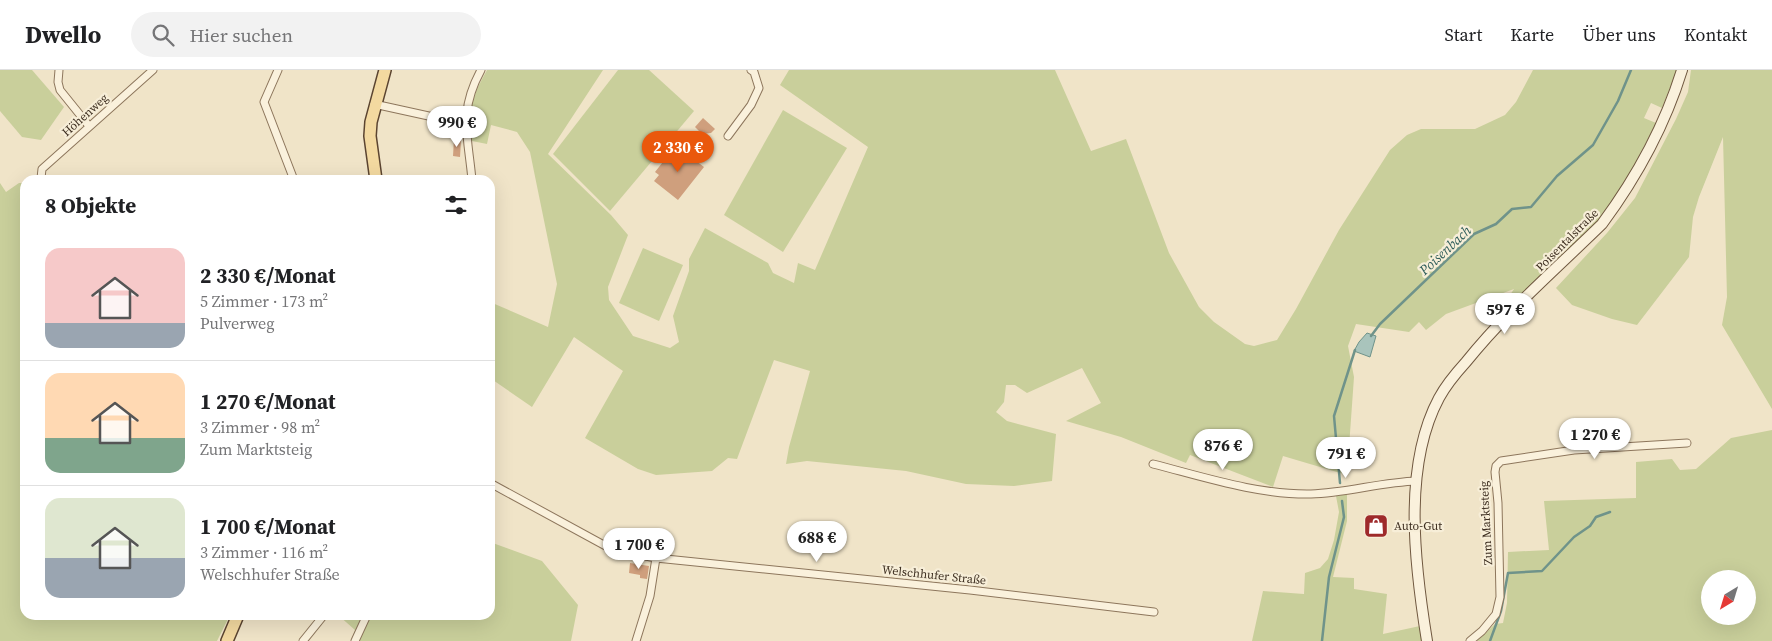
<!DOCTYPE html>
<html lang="de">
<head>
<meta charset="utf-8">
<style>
  :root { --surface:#fff; --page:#f2f2f2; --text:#202124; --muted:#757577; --line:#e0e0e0; --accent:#ea580c }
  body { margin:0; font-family:"Source Serif 4",serif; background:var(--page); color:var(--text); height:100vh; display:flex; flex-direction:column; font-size:19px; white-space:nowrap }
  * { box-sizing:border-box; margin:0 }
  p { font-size:16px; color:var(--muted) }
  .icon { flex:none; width:28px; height:28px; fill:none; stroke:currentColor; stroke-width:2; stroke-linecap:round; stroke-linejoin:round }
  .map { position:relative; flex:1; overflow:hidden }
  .drawer { position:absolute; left:20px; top:105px; width:475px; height:445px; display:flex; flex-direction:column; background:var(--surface); border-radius:15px; box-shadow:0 5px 20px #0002 }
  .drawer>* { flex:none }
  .needle { width:32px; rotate:218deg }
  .fabs { position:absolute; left:1701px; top:500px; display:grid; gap:10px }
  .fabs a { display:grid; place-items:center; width:55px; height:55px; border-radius:50%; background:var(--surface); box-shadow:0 5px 20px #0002; font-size:25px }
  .price { position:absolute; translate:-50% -42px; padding:0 11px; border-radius:18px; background:#fff; color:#222; font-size:16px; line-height:32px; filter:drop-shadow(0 1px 2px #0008) }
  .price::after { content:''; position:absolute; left:50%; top:30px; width:15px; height:11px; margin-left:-8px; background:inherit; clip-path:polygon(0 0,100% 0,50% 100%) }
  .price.on { background:var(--accent); color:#fff }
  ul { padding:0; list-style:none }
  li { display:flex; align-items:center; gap:15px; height:125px; padding:0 25px }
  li+li { border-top:1px solid var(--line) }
  li span { display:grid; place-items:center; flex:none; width:140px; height:100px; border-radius:15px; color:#555 }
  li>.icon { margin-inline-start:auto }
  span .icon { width:60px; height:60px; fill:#fffc; stroke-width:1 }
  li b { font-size:21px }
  h2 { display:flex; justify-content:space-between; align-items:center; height:60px; padding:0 25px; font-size:21px }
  header { display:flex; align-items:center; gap:30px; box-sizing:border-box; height:70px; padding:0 25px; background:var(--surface); border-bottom:1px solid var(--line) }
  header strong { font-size:24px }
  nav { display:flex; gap:28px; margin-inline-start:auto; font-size:18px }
  .search { width:350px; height:45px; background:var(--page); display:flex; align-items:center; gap:12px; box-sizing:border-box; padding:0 18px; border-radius:28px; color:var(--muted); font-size:19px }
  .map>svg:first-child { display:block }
  .green { fill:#c9cf9b; fill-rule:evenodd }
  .water { fill:#a9c4bc; stroke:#6f938a }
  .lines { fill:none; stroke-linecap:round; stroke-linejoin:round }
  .stream { stroke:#6f938a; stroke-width:2.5 }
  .building { fill:#cf9f7d }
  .minor-casing { stroke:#8d765c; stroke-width:9 }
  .secondary-casing { stroke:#6f573f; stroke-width:12 }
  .primary-casing { stroke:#5b4430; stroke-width:14 }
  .minor { stroke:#faf1dc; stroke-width:7 }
  .secondary { stroke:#faf1dc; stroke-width:10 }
  .primary { stroke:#f3d9a0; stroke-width:11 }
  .labels { text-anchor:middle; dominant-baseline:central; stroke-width:4.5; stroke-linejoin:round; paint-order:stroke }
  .street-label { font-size:12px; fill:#3d2e20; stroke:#f7eed8 }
  .poi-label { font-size:12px; fill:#3d2e20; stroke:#f7eed8; text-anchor:start }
  .water-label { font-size:14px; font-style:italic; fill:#2f5d5a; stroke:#f7eed8 }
</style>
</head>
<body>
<header>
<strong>Dwello</strong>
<div class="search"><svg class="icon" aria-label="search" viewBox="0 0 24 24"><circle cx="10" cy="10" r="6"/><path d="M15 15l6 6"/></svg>Hier suchen</div>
<nav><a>Start</a><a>Karte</a><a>Über uns</a><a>Kontakt</a></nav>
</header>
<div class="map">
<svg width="1772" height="571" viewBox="0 0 1772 571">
  <rect width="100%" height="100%" fill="#f0e4c8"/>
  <!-- green -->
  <g class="green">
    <polygon points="0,0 32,0 64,37 41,70 22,67 0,41"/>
    <path d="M487,0H603L548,84L611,145L628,165L608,217L609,230L633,266L670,278L679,272L673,246L689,201V189L705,158L768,193L773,203L794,213L798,193L815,200L868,77L780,15L789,0H1055L1091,81L1126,69L1169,183L1199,237L1214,252L1245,274L1254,276L1277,270L1296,239L1339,160L1390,80L1407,65L1421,59H1475L1505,45L1516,32L1533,0H1677L1662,38L1651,33L1644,48L1656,53C1639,87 1622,122 1597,152C1569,186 1530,217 1498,248V243L1514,219L1446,244L1426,260L1419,252L1409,262L1356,254L1348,276L1354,307L1347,405L1283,386L1273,417L1190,385L1186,393L1121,367L1066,351L1101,333L1082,298L1027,323L1015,315H1006L1004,332L996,342L1007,351L1056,364L1052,411L1014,416L966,414L906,401L807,391L786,394L789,377L810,301L774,290L737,389L728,388L712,401L656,405L638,399L585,368L623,301L574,267L532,337L490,308V232L548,257L557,214L530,82L517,62L491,55L487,74L472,71C468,38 471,29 487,0Z"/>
    <polygon points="618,0 649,0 694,41 610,141 553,84"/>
    <polygon points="1691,0 1772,0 1772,339 1722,255 1727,227 1723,67 1699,127 1693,147 1689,187 1637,255 1612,249 1572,235 1556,218 1607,163 1635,128 1676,49 1688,22"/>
    <polygon points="783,40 847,78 783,182 724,145"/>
    <polygon points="0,113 6,122 19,113 25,113 25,545 230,545 217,571 0,571"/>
    <polygon points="643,178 683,195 659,251 619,233"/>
    <path d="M1772,360V571H1477L1495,554L1503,553L1507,533L1508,482L1549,480L1544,431L1636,428V392L1672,389L1680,400L1696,399L1731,368ZM1710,509H1748V546H1710Z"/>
    <polygon points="1347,424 1347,451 1333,507 1354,508 1354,519 1387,524 1383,564 1420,556 1422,571 1252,571 1263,521 1304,524 1305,503 1320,498 1328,489 1334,470 1339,442 1336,426"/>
    <polygon points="490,472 542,491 578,535 571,571 351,571 355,560 338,545 490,545"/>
  </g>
  <!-- water -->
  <polygon class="water" points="1367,263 1376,266 1370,287 1354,281 1359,272"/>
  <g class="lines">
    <!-- stream -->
    <g class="stream">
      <polyline points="1371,266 1380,254 1474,164 1496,154 1512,139 1531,137 1557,106 1593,75 1618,31 1631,0"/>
      <polyline points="1340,413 1334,346 1355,280"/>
      <polyline points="1322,571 1329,507 1344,447 1342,431"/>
      <polyline points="1490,571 1501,541 1508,503 1542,501 1574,467 1590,456 1596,447 1610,442"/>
    </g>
  </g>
  <!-- building -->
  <g class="building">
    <polygon points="703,48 715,59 711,63 702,64 695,57"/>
    <polygon points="454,69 461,70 460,87 453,86"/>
    <polygon points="674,78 677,80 679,78 704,97 678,130 654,111 659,105 655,102"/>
    <polygon points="630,493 649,496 647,509 640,508 640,505 629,503"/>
  </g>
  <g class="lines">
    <defs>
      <g id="minor">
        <polyline points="59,0 58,12 60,20 89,56"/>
        <polyline points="278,0 264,32 294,110"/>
        <polyline points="374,34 465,54"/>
        <polyline points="728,66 751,35 759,18 754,2 751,0"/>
        <polyline points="43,110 41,108 42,99 153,0"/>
        <path d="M472,110C468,65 458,42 481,0"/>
        <path d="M1153,394C1204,407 1258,425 1311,424C1346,423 1382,412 1417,411"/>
        <polyline points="490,413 613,480 656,488 970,520 1154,542"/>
        <polyline points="303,571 324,545"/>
        <polyline points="355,571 367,545"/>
        <polyline points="636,571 650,526 656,488"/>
        <polyline points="1470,571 1482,561 1496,544 1500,527 1498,433 1495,402 1496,396 1501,391 1574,380 1687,373"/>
      </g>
      <path id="secondary" d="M1427,571C1415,497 1402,397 1439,328C1446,315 1456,303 1466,292C1506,242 1556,199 1602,154C1636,108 1665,55 1682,0"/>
      <g id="primary">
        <polyline points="376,110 370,66 371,52 385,0"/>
        <polyline points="227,571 238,545"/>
      </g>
    </defs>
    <!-- minor casing -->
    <use href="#minor" class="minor-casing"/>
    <!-- secondary casing -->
    <use href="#secondary" class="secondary-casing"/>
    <!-- primary casing -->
    <use href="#primary" class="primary-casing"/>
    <!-- minor -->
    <use href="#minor" class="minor"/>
    <!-- secondary -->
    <use href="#secondary" class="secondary"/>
    <!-- primary -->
    <use href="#primary" class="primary"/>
  </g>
  <!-- icons -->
  <defs>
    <symbol id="shop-square" viewBox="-11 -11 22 22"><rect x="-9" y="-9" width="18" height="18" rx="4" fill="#9e2a2b" stroke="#f7eed8"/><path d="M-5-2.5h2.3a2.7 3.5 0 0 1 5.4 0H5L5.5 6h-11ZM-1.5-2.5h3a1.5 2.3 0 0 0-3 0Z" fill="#fff"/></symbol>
  </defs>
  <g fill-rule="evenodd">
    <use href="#shop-square" x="1362" y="442" width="28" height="28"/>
  </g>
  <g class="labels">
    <!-- street labels -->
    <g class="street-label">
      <text transform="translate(85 45) rotate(-42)">Höhenweg</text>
      <text transform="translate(1567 170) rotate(-45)">Poisentalstraße</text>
      <text transform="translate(1486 453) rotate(-93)">Zum Marktsteig</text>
      <text transform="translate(934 505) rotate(6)">Welschhufer Straße</text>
    </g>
    <!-- poi labels -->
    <g class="poi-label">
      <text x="1394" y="456">Auto-Gut</text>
    </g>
    <!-- water labels -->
    <g class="water-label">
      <text transform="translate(1445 180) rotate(-43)">Poisenbach</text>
    </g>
  </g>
</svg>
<div class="fabs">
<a><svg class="needle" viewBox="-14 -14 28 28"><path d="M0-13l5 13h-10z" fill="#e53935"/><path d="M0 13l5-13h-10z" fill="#757577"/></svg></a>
</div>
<b class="price" style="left:457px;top:78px">990 €</b>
<b class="price on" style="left:678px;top:103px">2 330 €</b>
<b class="price" style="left:1505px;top:265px">597 €</b>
<b class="price" style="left:1595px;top:390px">1 270 €</b>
<b class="price" style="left:1223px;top:401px">876 €</b>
<b class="price" style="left:1346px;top:409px">791 €</b>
<b class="price" style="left:817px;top:493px">688 €</b>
<b class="price" style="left:639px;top:500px">1 700 €</b>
<section class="drawer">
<h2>8 Objekte<svg class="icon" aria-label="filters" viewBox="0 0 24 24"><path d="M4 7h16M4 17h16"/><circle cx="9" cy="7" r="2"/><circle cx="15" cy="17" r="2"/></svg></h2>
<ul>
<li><span style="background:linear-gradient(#f6c9c9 75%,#9aa5b1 0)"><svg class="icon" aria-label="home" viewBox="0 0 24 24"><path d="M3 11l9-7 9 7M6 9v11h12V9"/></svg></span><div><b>2 330 €/Monat</b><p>5 Zimmer · 173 m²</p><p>Pulverweg</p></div></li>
<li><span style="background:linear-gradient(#ffd9b3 65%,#7fa58c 0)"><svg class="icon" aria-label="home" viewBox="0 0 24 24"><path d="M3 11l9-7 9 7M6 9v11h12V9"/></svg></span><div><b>1 270 €/Monat</b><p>3 Zimmer · 98 m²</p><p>Zum Marktsteig</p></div></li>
<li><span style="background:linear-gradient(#dfe7d0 60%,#9aa5b1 0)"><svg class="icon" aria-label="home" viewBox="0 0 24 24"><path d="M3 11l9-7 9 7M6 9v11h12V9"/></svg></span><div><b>1 700 €/Monat</b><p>3 Zimmer · 116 m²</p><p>Welschhufer Straße</p></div></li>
</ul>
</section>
</div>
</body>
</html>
